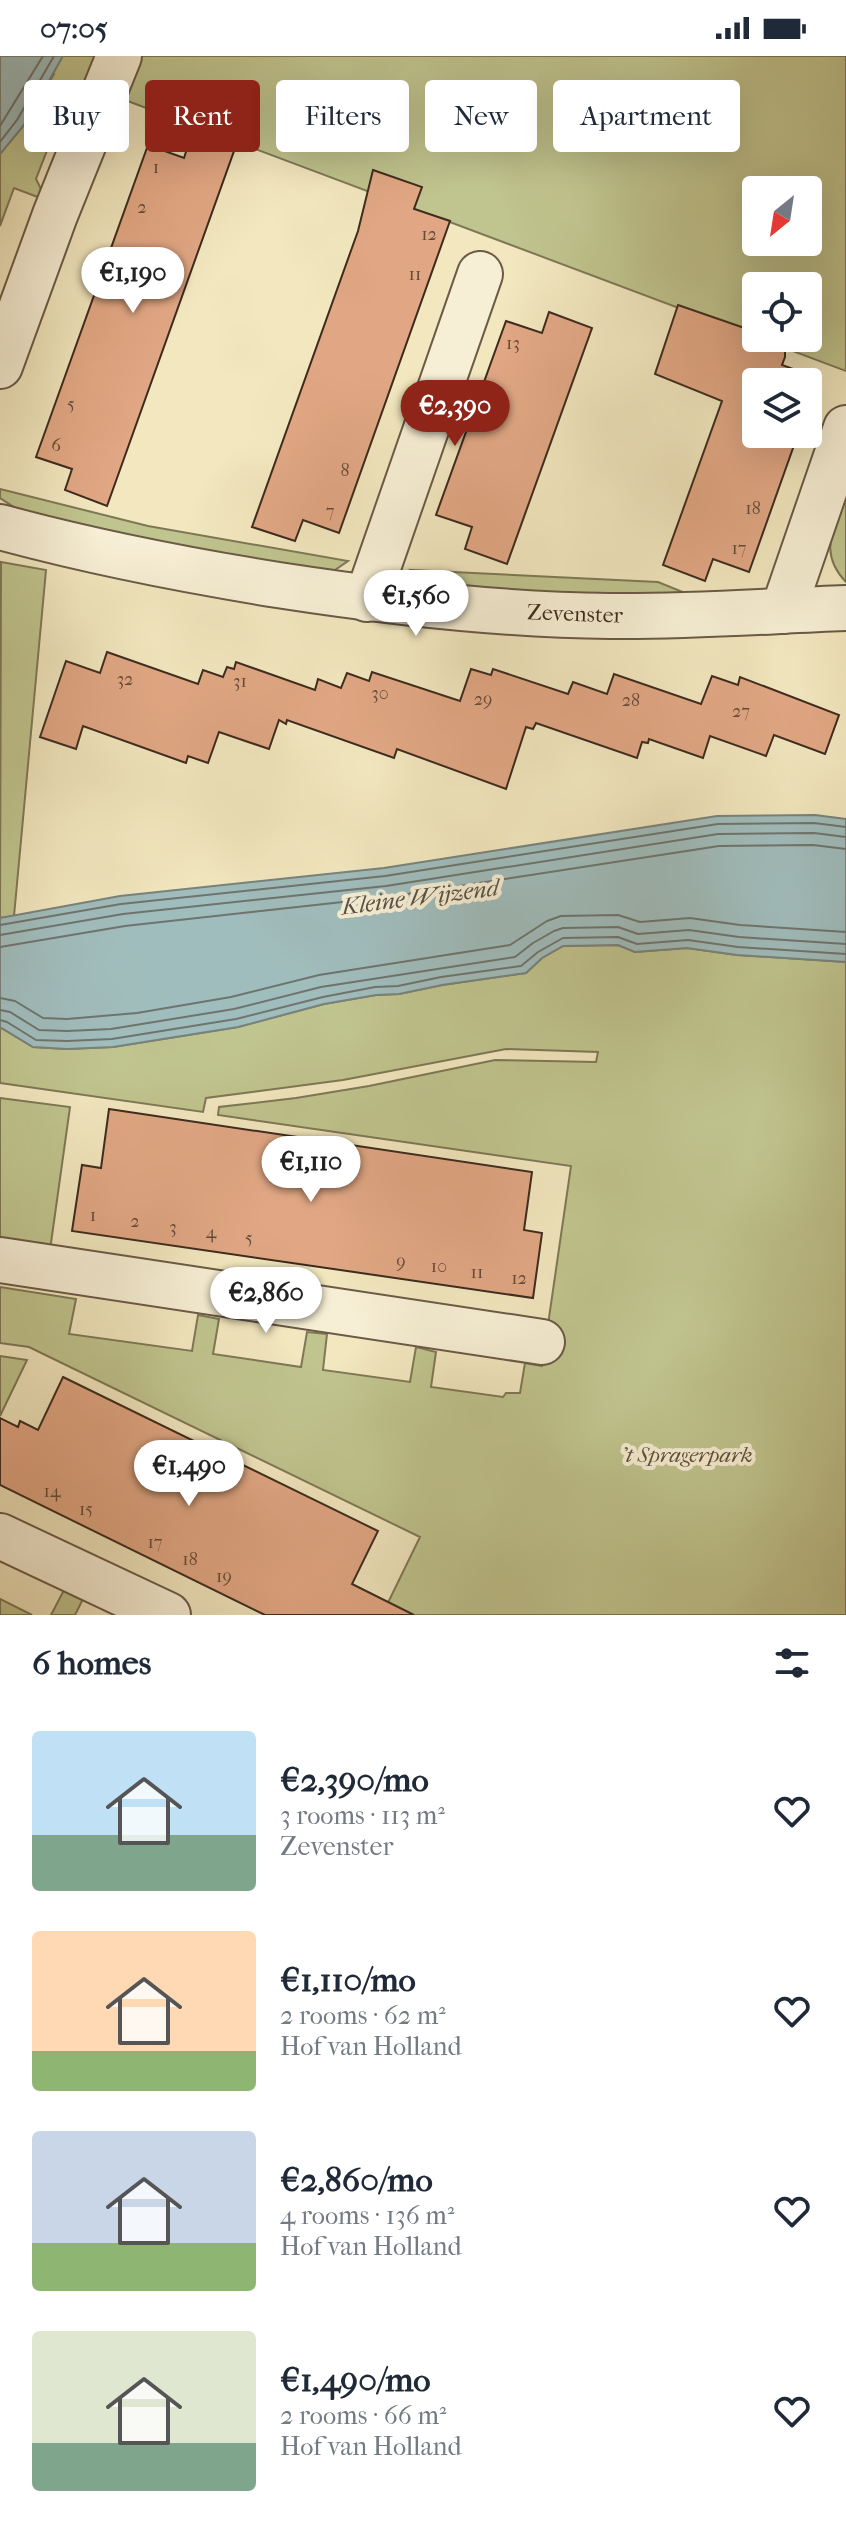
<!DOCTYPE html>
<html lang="en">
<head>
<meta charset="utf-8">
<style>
  :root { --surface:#fff; --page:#f2f2f3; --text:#1f2937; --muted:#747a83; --accent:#8f2418 }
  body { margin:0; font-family:"IM FELL French Canon",serif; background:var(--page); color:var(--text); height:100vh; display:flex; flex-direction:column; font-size:30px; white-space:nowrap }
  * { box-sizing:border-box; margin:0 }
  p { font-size:26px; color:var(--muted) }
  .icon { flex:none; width:44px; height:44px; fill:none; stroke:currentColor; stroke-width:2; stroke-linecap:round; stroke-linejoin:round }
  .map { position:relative; height:1559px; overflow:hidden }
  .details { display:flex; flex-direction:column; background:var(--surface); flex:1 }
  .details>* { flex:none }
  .top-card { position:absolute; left:24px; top:24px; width:798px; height:72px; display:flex; gap:16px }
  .needle { width:52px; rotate:210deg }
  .buttons { position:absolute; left:742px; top:120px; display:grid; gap:16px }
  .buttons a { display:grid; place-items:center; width:80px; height:80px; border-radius:8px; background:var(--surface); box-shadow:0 8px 32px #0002; font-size:40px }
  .price { position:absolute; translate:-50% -68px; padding:0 18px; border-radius:28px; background:#fff; color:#222; font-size:26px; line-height:52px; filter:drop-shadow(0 2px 4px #0008) }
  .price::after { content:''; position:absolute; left:50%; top:48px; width:24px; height:18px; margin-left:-12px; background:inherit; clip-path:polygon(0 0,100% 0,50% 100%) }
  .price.on { background:var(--accent); color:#fff }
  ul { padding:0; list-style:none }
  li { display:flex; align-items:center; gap:24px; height:200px; padding:0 32px }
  li span { display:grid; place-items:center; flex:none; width:224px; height:160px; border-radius:8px; color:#555 }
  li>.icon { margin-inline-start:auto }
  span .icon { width:96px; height:96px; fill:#fffc; stroke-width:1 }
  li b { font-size:34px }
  h2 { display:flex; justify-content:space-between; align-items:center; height:96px; padding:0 32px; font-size:34px }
  .tag { padding:0 28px; border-radius:8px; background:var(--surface); box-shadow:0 8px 32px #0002; font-size:28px; line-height:72px }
  .tag.on { background:var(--accent); color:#fff }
  .status { display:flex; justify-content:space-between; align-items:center; height:56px; padding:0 40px; background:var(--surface); direction:ltr }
  .status svg { height:22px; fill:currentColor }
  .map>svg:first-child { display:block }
  .green { fill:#c0c48e; stroke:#7e7856; stroke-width:2; fill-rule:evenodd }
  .water { fill:#a0bdbd; stroke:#78837d; stroke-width:2 }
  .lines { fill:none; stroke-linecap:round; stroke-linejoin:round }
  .shore { stroke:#6e746e; stroke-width:2 }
  .building { fill:#e1a784; stroke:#3d2b1e; stroke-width:2 }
  .minor-casing { stroke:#6a5a46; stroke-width:48 }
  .minor { stroke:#f7efd5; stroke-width:44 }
  .labels { text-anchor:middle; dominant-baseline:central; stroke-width:8; stroke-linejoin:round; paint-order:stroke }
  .number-label { font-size:18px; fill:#664a38 }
  .street-label { font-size:22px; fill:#3d2b1e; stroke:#f7efd5 }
  .park-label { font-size:22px; font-style:italic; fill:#5e513a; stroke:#f7efd5 }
  .water-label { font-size:24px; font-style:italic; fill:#565046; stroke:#f7efd5 }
</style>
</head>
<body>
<div class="status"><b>07:05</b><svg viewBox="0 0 49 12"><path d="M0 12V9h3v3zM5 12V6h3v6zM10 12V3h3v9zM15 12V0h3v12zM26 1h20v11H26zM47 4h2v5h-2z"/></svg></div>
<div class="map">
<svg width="846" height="1559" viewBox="0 0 846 1559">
  <rect width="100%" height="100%" fill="#f2e7bf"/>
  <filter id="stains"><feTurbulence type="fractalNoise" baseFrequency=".0025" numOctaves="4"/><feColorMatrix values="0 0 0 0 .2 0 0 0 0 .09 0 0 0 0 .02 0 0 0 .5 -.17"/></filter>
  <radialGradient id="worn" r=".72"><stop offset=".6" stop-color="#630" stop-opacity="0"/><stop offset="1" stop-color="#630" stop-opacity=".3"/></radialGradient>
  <!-- green -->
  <g class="green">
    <path d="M26,0H846V315L758,282H808V230H756V281L93,32L83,41L65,48L36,123L45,141L43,143L14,132L0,170V98L24,69L54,18ZM756,134H808V186H756Z"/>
    <polygon points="0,433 148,470 348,505 332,516 258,509 20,455 0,442"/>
    <path d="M841,446L846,448V526C820,499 832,477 841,446Z"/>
    <polygon points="1,506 46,514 14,860 0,862"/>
    <polygon points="411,514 658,526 695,541 596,543 428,528"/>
    <polygon points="618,889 635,896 687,892 737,899 846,906 846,1559 382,1559 420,1481 29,1291 0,1287 0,1231 76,1243 69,1278 192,1295 198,1259 219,1263 213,1298 301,1311 307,1276 327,1278 323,1314 410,1326 416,1291 436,1296 431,1331 503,1341 506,1337 520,1337 525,1307 542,1310 571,1110 218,1059 219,1051 296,1042 369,1030 495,1004 596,1006 598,996 506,993 343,1024 206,1042 203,1056 0,1027 0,971 33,991 67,993 113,991 238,971 324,948 376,939 399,938 442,929 526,917 542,902 563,890"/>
    <polygon points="0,1042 70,1051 50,1194 0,1187"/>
    <polygon points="0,1300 27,1304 0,1360"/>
    <polygon points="64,1534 83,1543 75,1559 51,1559"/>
    <polygon points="0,1543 32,1559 0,1559"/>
  </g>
  <!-- water -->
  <g class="water">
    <polygon points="0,0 63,0 24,69 0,98"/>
    <polygon points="815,759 846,763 846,906 737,899 687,892 635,896 618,889 563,890 542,902 526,917 442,929 399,938 376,939 324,948 238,971 113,991 67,993 33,991 0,971 0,862 120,840 384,812 717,760"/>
  </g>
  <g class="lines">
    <!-- shore -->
    <g class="shore">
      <polyline points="0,70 43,0"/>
      <polyline points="0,86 17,64 54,0"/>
      <polyline points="0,869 121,848 385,820 718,768 814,767 846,771"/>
      <polyline points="0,879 123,858 386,830 718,778 814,777 846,781"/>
      <polyline points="0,891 125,870 388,841 719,790 813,789 846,793"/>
      <polyline points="0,942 15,945 43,962 67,963 137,957 231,941 319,919 510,889 547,865 561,860 618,859 640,866 690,862 740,869 846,876"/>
      <polyline points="0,954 10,956 39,974 67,975 111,973 234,953 321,931 515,901 533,887 554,875 563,872 618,871 638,878 689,874 739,881 846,888"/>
      <polyline points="0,964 7,966 36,984 67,985 112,983 236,963 323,941 375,931 398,930 441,921 521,910 538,896 563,882 618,881 637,888 688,884 738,891 846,898"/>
    </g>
  </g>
  <!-- building -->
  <g class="building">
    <polygon points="191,80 234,95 107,450 65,434 72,413 36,401 148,89 184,102"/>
    <polygon points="373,114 422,131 414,153 450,165 339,477 303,464 295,485 252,471 358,175"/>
    <polygon points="678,249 756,276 756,282 774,282 785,286 785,301 782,309 818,322 808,350 808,326 756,326 756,378 798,378 749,516 713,503 705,525 663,509 722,345 655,318"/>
    <polygon points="549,256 592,272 507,508 465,493 472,471 436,459 506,265 542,277"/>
    <polygon points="107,596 198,628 203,614 223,621 227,611 234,613 236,606 315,634 318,623 341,632 347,617 369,625 372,616 460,645 471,613 491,619 493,613 568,638 573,626 607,638 614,618 701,648 712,620 738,629 740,621 839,659 825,698 774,679 766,700 710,680 703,702 649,683 648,687 642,686 637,702 536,667 533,673 526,671 506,733 397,693 394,702 287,664 286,668 279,664 269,693 219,676 208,707 188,700 186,707 83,670 76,693 40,681 66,605 100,617"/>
    <polygon points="109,1053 532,1116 524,1174 542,1177 533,1242 72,1175 82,1109 101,1112"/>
    <polygon points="63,1321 378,1475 352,1528 414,1559 265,1559 0,1429 0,1362 18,1371 20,1365 38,1374"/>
  </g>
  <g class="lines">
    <defs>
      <g id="minor">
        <polyline points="0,310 55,159 119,0"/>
        <path d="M0,471C92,496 184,514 278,529C388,546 499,559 610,560C688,561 768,555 846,552"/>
        <polyline points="367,543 480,218"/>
        <polyline points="783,555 846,372"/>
        <polyline points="0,1204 542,1286"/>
        <polyline points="0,1480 168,1559"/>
      </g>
    </defs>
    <!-- minor casing -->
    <use href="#minor" class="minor-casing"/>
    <!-- minor -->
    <use href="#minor" class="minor"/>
  </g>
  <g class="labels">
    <!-- number labels -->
    <g class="number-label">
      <text x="156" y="111">1</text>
      <text x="142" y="151">2</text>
      <text x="429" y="178">12</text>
      <text x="415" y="218">11</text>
      <text x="513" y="287">13</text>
      <text x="71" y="348">5</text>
      <text x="56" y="389">6</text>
      <text x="345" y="414">8</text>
      <text x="753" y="452">18</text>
      <text x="330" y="455">7</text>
      <text x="739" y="492">17</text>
      <text x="125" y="623">32</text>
      <text x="240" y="625">31</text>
      <text x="380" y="637">30</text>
      <text x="483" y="643">29</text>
      <text x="631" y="644">28</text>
      <text x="741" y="655">27</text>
      <text x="93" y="1159">1</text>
      <text x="135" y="1165">2</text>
      <text x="173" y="1171">3</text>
      <text x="211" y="1176">4</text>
      <text x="249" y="1182">5</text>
      <text x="401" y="1205">9</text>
      <text x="439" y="1210">10</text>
      <text x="477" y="1216">11</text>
      <text x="519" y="1222">12</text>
      <text x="52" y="1435">14</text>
      <text x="86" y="1453">15</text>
      <text x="155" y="1486">17</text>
      <text x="190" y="1503">18</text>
      <text x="224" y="1520">19</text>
    </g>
    <!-- street labels -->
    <g class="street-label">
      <text transform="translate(575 558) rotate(2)">Zevenster</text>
    </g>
    <!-- park labels -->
    <g class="park-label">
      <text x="687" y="1399">'t Spragerpark</text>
    </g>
    <!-- water labels -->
    <g class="water-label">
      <text transform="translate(420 841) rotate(-7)">Kleine Wijzend</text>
    </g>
  </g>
  <rect width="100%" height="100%" filter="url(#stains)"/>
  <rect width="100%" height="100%" fill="url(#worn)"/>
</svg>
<div class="buttons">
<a><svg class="needle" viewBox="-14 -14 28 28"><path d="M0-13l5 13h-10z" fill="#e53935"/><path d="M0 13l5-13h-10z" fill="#747a83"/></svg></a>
<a><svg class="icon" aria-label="locate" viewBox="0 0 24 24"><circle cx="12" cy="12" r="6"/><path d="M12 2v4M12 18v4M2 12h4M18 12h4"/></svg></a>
<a><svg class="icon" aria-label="layers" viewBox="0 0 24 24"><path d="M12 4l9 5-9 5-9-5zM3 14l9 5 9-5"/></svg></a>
</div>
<b class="price" style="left:133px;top:259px">€1,190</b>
<b class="price on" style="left:455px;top:392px">€2,390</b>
<b class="price" style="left:416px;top:582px">€1,560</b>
<b class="price" style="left:311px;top:1148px">€1,110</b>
<b class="price" style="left:266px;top:1279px">€2,860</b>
<b class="price" style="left:189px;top:1452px">€1,490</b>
<div class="top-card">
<a class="tag">Buy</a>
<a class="tag on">Rent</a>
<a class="tag">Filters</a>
<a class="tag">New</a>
<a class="tag">Apartment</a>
</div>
</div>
<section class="details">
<h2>6 homes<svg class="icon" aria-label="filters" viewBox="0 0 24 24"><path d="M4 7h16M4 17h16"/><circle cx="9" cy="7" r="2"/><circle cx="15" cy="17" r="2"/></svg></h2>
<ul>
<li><span style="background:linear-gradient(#bfe0f5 65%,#7fa58c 0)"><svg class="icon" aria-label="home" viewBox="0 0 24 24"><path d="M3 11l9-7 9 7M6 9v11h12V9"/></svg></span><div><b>€2,390/mo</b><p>3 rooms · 113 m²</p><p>Zevenster</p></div><svg class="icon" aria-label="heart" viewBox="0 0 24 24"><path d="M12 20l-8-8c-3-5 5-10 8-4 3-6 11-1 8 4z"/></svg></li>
<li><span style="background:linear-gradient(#ffd9b3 75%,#8fb573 0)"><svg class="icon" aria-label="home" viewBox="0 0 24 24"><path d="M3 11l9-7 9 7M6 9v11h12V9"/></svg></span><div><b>€1,110/mo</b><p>2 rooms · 62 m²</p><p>Hof van Holland</p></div><svg class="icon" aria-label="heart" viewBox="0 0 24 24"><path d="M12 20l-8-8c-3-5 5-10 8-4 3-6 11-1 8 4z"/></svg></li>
<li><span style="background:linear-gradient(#c9d6e8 70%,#8fb573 0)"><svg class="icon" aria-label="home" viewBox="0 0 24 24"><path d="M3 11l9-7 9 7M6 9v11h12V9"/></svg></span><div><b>€2,860/mo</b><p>4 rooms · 136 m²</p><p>Hof van Holland</p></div><svg class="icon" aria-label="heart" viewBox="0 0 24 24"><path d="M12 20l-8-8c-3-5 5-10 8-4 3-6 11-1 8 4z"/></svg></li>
<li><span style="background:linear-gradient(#dfe7d0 70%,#7fa58c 0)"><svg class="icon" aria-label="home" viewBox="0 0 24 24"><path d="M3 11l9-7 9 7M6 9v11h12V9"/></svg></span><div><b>€1,490/mo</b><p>2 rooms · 66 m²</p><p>Hof van Holland</p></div><svg class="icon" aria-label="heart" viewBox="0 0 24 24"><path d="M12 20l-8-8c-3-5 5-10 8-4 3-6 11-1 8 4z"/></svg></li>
</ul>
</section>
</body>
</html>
